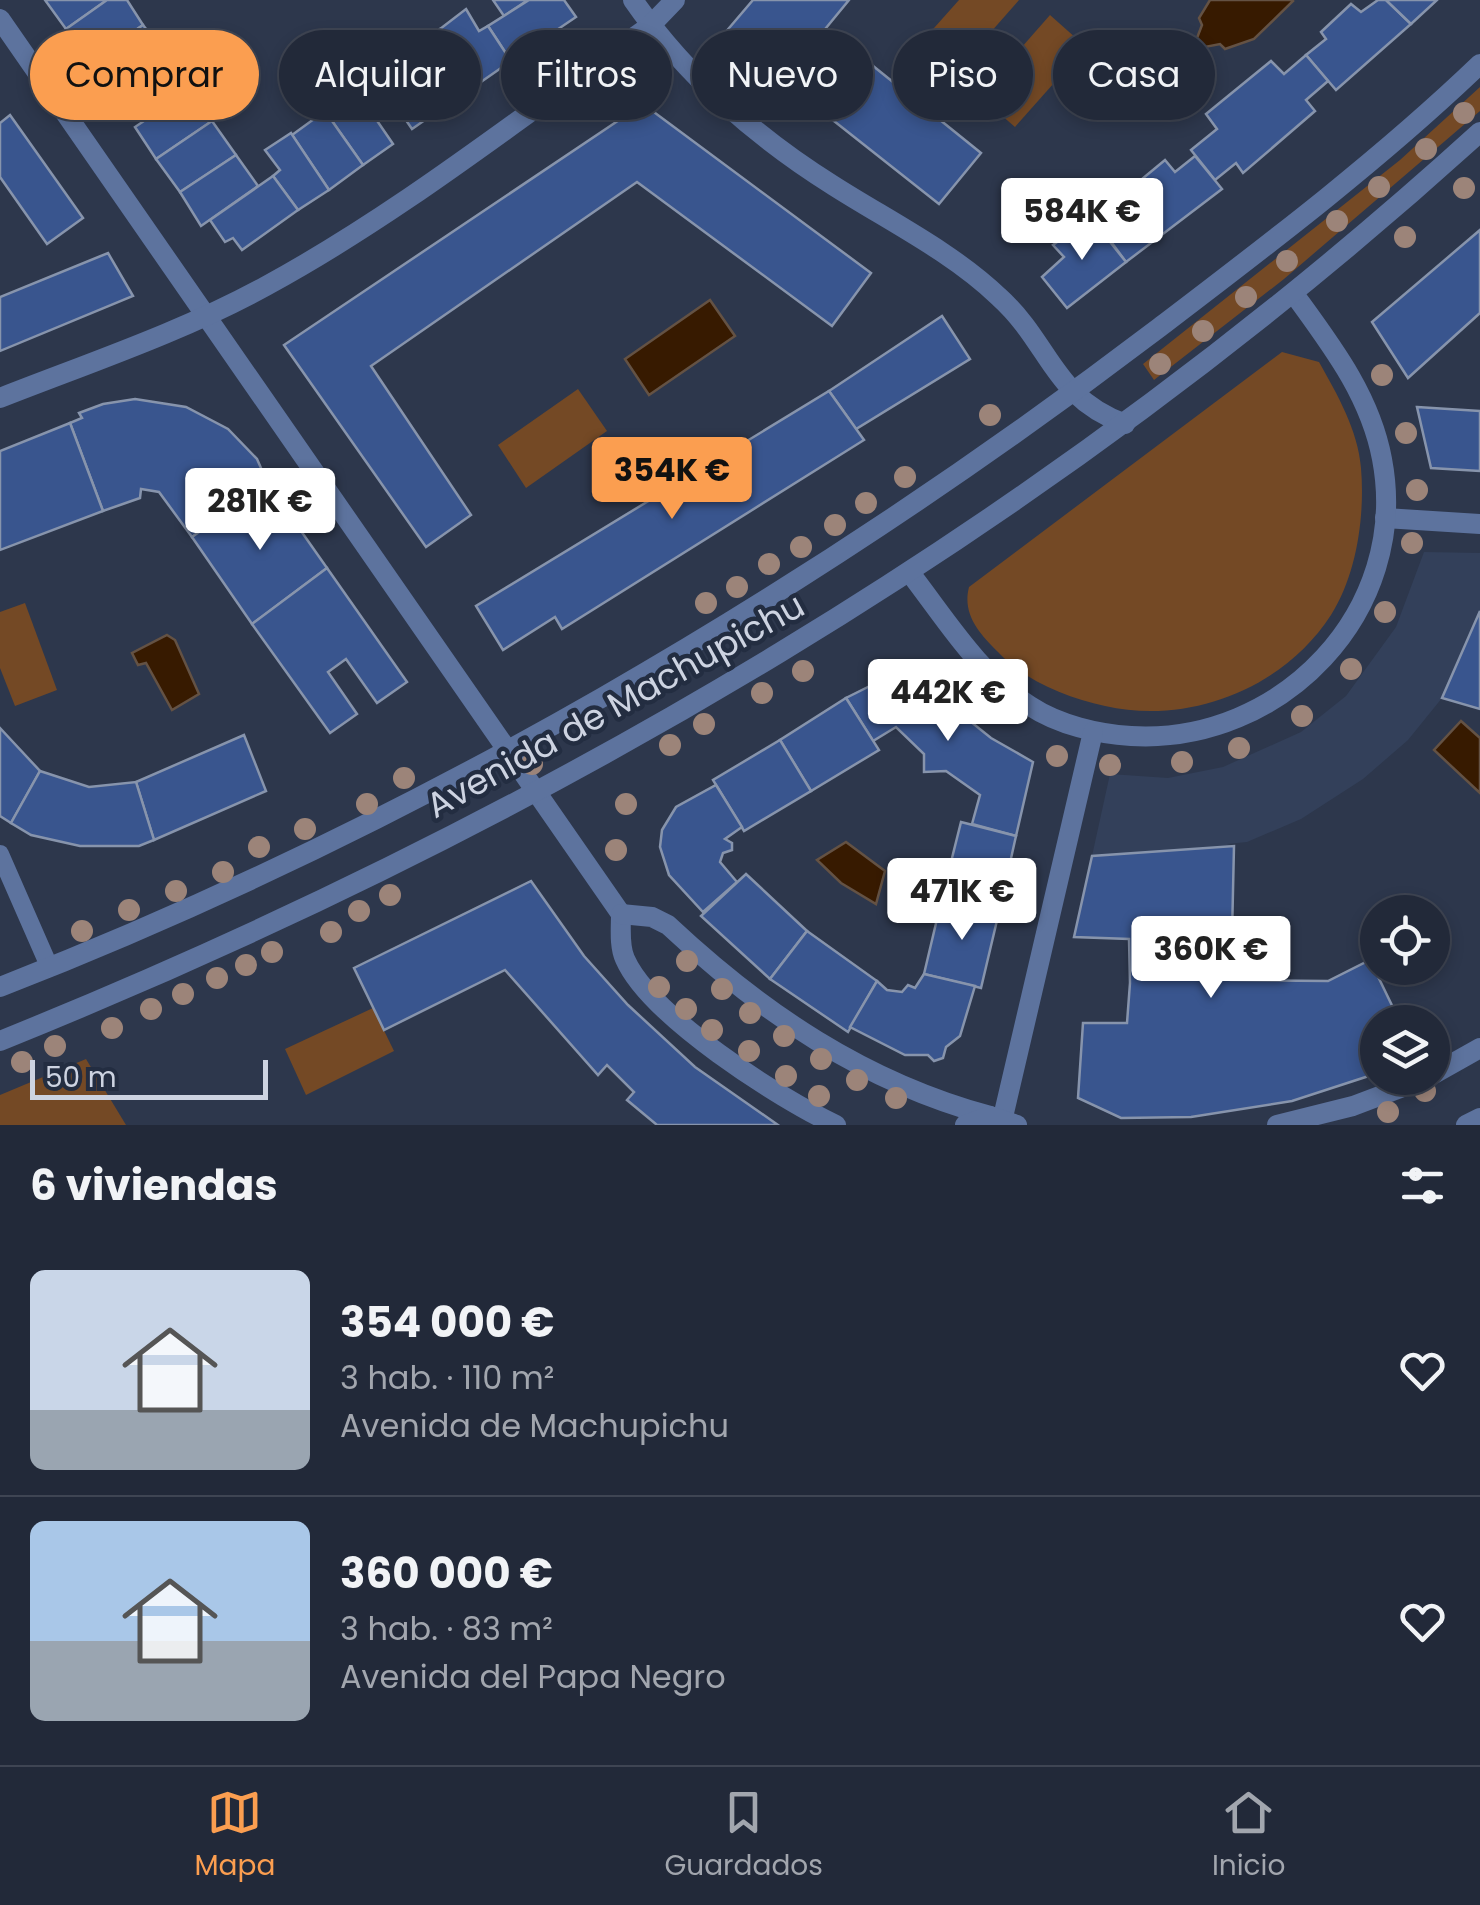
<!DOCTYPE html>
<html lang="es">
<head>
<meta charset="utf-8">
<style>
  :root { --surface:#222939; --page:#2a3141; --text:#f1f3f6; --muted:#a2a6ae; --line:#3f4553; --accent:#fb9e50 }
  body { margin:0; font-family:Poppins,sans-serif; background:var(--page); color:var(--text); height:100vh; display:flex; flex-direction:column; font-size:38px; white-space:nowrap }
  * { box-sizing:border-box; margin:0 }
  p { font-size:32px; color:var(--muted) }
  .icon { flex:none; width:55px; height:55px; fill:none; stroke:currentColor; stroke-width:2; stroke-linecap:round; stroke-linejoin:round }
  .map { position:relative; height:1125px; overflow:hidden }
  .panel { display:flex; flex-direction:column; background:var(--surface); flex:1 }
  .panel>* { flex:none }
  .guide { position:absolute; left:30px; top:30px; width:1420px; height:90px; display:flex; gap:20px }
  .buttons { position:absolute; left:1360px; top:895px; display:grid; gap:20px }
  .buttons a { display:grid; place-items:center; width:90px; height:90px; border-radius:50%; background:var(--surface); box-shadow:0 5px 15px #0003,0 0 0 2px var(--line); font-size:50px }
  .scale { position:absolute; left:30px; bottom:25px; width:238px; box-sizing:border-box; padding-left:10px; border:5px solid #cdd3e1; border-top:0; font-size:28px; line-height:35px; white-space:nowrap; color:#cdd3e1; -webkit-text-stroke:8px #232d41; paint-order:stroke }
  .price { position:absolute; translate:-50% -85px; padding:0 22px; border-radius:10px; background:#fff; color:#222; font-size:32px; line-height:65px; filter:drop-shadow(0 2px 5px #0008) }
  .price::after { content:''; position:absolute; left:50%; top:60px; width:30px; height:22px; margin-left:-15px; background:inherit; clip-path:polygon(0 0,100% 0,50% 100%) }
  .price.current { background:var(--accent); color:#111 }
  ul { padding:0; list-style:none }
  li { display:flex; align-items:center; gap:30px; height:250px; padding:0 30px }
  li+li { border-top:2px solid var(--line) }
  li span { display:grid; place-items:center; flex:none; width:280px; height:200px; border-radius:15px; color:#555 }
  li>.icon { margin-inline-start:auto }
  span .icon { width:120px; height:120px; fill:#fffc; stroke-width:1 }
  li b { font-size:42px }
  h2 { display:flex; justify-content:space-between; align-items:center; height:120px; padding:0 30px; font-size:42px }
  .tag { padding:0 35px; border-radius:45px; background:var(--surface); box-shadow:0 5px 15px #0003,0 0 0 2px var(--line); font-size:35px; line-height:90px }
  .tag.current { background:var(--accent); color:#111 }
  .tab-bar { display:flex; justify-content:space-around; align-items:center; height:140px; border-top:2px solid var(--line); background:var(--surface); font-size:28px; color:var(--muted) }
  .tab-bar a { display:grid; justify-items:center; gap:5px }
  .tab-bar .current { color:var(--accent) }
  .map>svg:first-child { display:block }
  .built { fill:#33405a }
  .green { fill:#744925 }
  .water { fill:#371a00; stroke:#645244; stroke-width:2.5 }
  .building { fill:#39558e; stroke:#8794ac; stroke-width:2.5 }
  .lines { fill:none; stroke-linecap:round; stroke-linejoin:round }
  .service { stroke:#5d739e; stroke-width:18 }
  .minor { stroke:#5d739e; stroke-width:20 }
  .tertiary { stroke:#5d739e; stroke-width:20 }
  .tree { fill:#9c8479 }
  .labels { text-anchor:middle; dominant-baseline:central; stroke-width:9; stroke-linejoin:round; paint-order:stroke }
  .street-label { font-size:35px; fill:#cdd3e1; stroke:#232d41 }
</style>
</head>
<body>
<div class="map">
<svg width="1480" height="1125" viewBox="0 0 1480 1125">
  <rect width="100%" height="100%" fill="#2d374c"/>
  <!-- built -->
  <polygon class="built" points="1424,552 1480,553 1480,611 1442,698 1408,740 1363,779 1301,819 1247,842 1227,844 1234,846 1092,856 1110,774 1168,778 1223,767 1301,732 1346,696 1396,627"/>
  <!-- green -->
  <g class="green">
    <polygon points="959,0 1019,0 960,67 926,37"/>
    <polygon points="1050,15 1086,47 1015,127 979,96"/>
    <polygon points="1480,87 1480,111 1284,279 1154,380 1143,364 1400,160"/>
    <path d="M1282,352L1319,362C1337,394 1358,430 1361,468C1365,515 1357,574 1331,615C1283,689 1189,725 1105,706C1067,698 1025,681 998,652C979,633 962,614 969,587Z"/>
    <polygon points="578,389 607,431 526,488 498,445"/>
    <polygon points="25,603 57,690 15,706 0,668 0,612"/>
    <polygon points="373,1008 394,1051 306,1095 285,1049"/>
    <polygon points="86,1059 126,1125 0,1125 0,1095"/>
  </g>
  <!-- water -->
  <g class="water">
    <polygon points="1210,0 1292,0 1293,1 1254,39 1225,49 1220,44 1205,47 1197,38 1202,25 1199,18"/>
    <polygon points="710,300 735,336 649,395 625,359"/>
    <polygon points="167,635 175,640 199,694 172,710 146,663 138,665 132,653"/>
    <polygon points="1461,721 1480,738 1480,793 1434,750"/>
    <polygon points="846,842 885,871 876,904 841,883 817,860"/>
  </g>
  <!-- building -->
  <g class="building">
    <polygon points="45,0 107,0 66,29"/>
    <polygon points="107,0 127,0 143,25 90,62 66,29"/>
    <polygon points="493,0 528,0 504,16"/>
    <polygon points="529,0 564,0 576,17 511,61 488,26"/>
    <polygon points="753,0 849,0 826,28 981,153 939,204 724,34"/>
    <polygon points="1378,0 1386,0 1411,24 1336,90 1306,55 1326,39 1321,32 1351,4 1361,12"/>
    <polygon points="1386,0 1437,0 1411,24"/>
    <polygon points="466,9 479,31 488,26 511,61 478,84 440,29"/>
    <polygon points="143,25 165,53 111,94 90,62"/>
    <polygon points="440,29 478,84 445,106 406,51"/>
    <polygon points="406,51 445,106 412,129 375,75"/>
    <polygon points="1306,55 1328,81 1306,100 1315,111 1243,173 1236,163 1215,180 1191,150 1217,129 1206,114 1271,61 1284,74"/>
    <polygon points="190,90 212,121 156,159 135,127"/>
    <polygon points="356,90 393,144 363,165 325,111"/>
    <polygon points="643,104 871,273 832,326 637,182 371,366 471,515 426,547 284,345"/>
    <polygon points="325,111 363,165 329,190 292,135"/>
    <polygon points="10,115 83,218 47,244 0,177 0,123"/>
    <polygon points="212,121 236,155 180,192 156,159"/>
    <polygon points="291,133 329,190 298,210 273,176 280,170 265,150"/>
    <polygon points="236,155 258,186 201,226 180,192"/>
    <polygon points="1195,156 1222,189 1126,262 1101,228 1136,197 1130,189 1165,160 1175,172"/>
    <polygon points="273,176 298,210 242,250 233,238 225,242 210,220"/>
    <polygon points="1091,218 1126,262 1067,308 1042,277 1064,257 1053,245"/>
    <polygon points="1480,230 1480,313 1408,378 1372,322"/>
    <polygon points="108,253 133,296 0,351 0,297"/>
    <polygon points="942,316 970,359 856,429 829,391"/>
    <polygon points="829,391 864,440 562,629 555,617 503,650 476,606"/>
    <polygon points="135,399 186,407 228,429 257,459 268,484 192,537 159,492 141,489 140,498 103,511 70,423 82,418 79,413 103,404"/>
    <polygon points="1417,407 1480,411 1480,471 1431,468"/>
    <polygon points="70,423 103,511 0,550 0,451"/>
    <polygon points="268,484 327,568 252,624 192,537"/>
    <polygon points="327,568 407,682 377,703 346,659 328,672 357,714 330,733 252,624"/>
    <polygon points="1480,611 1480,709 1442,698"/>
    <polygon points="914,664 950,705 991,738 1033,762 1016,836 972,824 980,795 946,771 924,772 924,754 896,727 873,741 846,698"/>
    <polygon points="846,698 879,750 811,791 780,740"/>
    <polygon points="0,728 40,771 11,823 0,816"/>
    <polygon points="244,735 266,791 154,840 136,782"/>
    <polygon points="780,740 811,791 744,831 713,780"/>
    <polygon points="40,771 89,787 136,782 154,840 139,846 80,846 31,835 11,823"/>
    <polygon points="716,785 742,827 725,839 732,843 732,850 723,853 720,862 737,882 703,912 669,875 660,847 662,830 676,807"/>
    <polygon points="961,822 1016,836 999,912 942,898"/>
    <polygon points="1234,846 1231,980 1328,981 1370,960 1400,1022 1378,1022 1378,1073 1292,1101 1191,1117 1121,1118 1078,1098 1083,1023 1127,1023 1130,983 1129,939 1074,937 1092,856"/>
    <polygon points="746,874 807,931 770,979 701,916"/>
    <polygon points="531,881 584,956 628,1005 695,1067 778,1125 657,1125 627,1100 634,1092 607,1065 598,1075 505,970 384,1030 354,968"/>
    <polygon points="942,898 999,912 981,988 924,974"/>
    <polygon points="807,931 877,981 848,1032 770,979"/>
    <polygon points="924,974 975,986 960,1036 946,1047 943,1058 934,1061 928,1055 905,1055 850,1027 877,981 887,990 902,992 908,985 915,988"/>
  </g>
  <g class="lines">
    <!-- service -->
    <polyline class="service" points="0,854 49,966"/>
    <!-- minor -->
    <g class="minor">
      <path d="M633,0C685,75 757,138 834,186C889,221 952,252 999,297C1051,344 1052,397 1125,424"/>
      <path d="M0,19L621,914C621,928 619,946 625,959C650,1016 780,1099 836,1125"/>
      <path d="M0,398C89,363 182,332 266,286C402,212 524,114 650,26L675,0"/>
      <polyline points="1385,518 1480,524"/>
      <path d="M910,573C948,622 978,673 1030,706C1059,725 1098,734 1131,736C1281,745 1411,611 1382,459C1370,395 1331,345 1294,294"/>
      <path d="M621,914L652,917L668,925C762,1013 864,1082 990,1116"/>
      <polyline points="1432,1075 1480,1048"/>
      <polyline points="1003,1117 1093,732"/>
      <polyline points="965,1125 990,1116 1017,1125"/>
      <polyline points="1277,1125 1353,1106 1427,1078"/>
      <polyline points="1466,1125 1480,1118"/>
    </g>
    <!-- tertiary -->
    <g class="tertiary">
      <path d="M0,987C415,825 806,596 1160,327C1269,244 1381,159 1480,64"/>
      <path d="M0,1041C540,823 1048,525 1480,132"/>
    </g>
  </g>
  <!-- trees -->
  <g class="tree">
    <circle cx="1464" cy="113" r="11"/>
    <circle cx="1426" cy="149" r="11"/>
    <circle cx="1379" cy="187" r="11"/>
    <circle cx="1464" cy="188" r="11"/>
    <circle cx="1337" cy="221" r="11"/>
    <circle cx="1405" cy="237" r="11"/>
    <circle cx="1287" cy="261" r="11"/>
    <circle cx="1246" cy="297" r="11"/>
    <circle cx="1203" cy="331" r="11"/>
    <circle cx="1160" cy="364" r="11"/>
    <circle cx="1382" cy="375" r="11"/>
    <circle cx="990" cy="415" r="11"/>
    <circle cx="1406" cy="433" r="11"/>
    <circle cx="905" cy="477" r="11"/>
    <circle cx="1417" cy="490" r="11"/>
    <circle cx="866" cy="503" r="11"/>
    <circle cx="835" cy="525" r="11"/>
    <circle cx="1412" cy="543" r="11"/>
    <circle cx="801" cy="547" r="11"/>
    <circle cx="769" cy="564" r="11"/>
    <circle cx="737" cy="587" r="11"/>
    <circle cx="706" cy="603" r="11"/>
    <circle cx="1385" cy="612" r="11"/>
    <circle cx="1351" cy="669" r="11"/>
    <circle cx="803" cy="671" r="11"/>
    <circle cx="964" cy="687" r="11"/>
    <circle cx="762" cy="693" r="11"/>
    <circle cx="1302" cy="716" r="11"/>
    <circle cx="704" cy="724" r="11"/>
    <circle cx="670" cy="745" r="11"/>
    <circle cx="1239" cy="748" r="11"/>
    <circle cx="1057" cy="756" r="11"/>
    <circle cx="1182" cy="762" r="11"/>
    <circle cx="532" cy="764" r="11"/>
    <circle cx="1110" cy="765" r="11"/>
    <circle cx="404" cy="778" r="11"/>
    <circle cx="367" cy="804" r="11"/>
    <circle cx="626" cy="804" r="11"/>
    <circle cx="305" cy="829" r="11"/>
    <circle cx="259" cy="847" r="11"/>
    <circle cx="616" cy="850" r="11"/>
    <circle cx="223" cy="872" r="11"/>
    <circle cx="176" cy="891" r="11"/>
    <circle cx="390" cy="895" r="11"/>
    <circle cx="129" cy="910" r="11"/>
    <circle cx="359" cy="911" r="11"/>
    <circle cx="82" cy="931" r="11"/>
    <circle cx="331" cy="932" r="11"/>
    <circle cx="272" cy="952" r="11"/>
    <circle cx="687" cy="961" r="11"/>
    <circle cx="246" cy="965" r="11"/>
    <circle cx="217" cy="978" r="11"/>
    <circle cx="659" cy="987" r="11"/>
    <circle cx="722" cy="989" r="11"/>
    <circle cx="183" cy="994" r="11"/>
    <circle cx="151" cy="1009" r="11"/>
    <circle cx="686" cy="1009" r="11"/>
    <circle cx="750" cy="1013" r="11"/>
    <circle cx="112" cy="1028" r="11"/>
    <circle cx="712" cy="1030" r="11"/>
    <circle cx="784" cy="1036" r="11"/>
    <circle cx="55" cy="1046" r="11"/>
    <circle cx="749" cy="1051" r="11"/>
    <circle cx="821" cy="1059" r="11"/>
    <circle cx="22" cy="1062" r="11"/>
    <circle cx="786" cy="1076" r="11"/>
    <circle cx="857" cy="1080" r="11"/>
    <circle cx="1425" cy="1091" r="11"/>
    <circle cx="819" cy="1096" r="11"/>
    <circle cx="896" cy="1098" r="11"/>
    <circle cx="1388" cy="1112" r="11"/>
  </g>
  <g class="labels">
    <!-- street labels -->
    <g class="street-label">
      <text transform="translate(615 705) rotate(-29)">Avenida de Machupichu</text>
    </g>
  </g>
</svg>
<div class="buttons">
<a><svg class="icon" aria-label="locate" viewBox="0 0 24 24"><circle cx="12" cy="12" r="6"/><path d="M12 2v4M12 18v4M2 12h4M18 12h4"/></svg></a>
<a><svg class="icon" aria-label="layers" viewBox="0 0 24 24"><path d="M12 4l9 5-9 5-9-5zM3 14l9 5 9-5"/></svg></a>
</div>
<div class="scale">50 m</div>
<b class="price" style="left:1082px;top:263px">584K €</b>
<b class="price current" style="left:672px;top:522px">354K €</b>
<b class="price" style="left:260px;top:553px">281K €</b>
<b class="price" style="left:948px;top:744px">442K €</b>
<b class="price" style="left:962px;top:943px">471K €</b>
<b class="price" style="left:1211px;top:1001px">360K €</b>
<div class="guide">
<a class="tag current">Comprar</a>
<a class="tag">Alquilar</a>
<a class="tag">Filtros</a>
<a class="tag">Nuevo</a>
<a class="tag">Piso</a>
<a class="tag">Casa</a>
</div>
</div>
<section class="panel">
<h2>6 viviendas<svg class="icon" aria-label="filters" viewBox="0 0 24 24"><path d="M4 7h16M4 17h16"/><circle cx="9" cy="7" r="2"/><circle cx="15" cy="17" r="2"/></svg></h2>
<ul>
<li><span style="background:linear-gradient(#c9d6e8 70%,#9aa5b1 0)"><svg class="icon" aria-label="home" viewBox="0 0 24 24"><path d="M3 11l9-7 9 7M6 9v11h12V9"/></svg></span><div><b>354 000 €</b><p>3 hab. · 110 m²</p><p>Avenida de Machupichu</p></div><svg class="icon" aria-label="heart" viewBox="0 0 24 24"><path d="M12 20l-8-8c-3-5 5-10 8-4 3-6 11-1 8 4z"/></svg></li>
<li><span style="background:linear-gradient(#a9c7e8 60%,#9aa5b1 0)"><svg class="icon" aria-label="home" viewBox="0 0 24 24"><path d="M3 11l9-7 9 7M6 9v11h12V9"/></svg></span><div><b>360 000 €</b><p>3 hab. · 83 m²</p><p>Avenida del Papa Negro</p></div><svg class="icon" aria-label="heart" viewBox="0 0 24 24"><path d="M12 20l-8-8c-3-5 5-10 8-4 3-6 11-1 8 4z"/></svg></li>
</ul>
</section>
<nav class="tab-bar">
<a class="current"><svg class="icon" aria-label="map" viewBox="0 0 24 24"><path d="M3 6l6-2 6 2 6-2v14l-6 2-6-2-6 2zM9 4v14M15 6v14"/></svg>Mapa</a>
<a><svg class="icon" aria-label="saved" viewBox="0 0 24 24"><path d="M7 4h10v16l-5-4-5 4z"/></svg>Guardados</a>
<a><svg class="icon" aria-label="home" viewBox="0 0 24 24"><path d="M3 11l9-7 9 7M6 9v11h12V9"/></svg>Inicio</a>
</nav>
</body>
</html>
